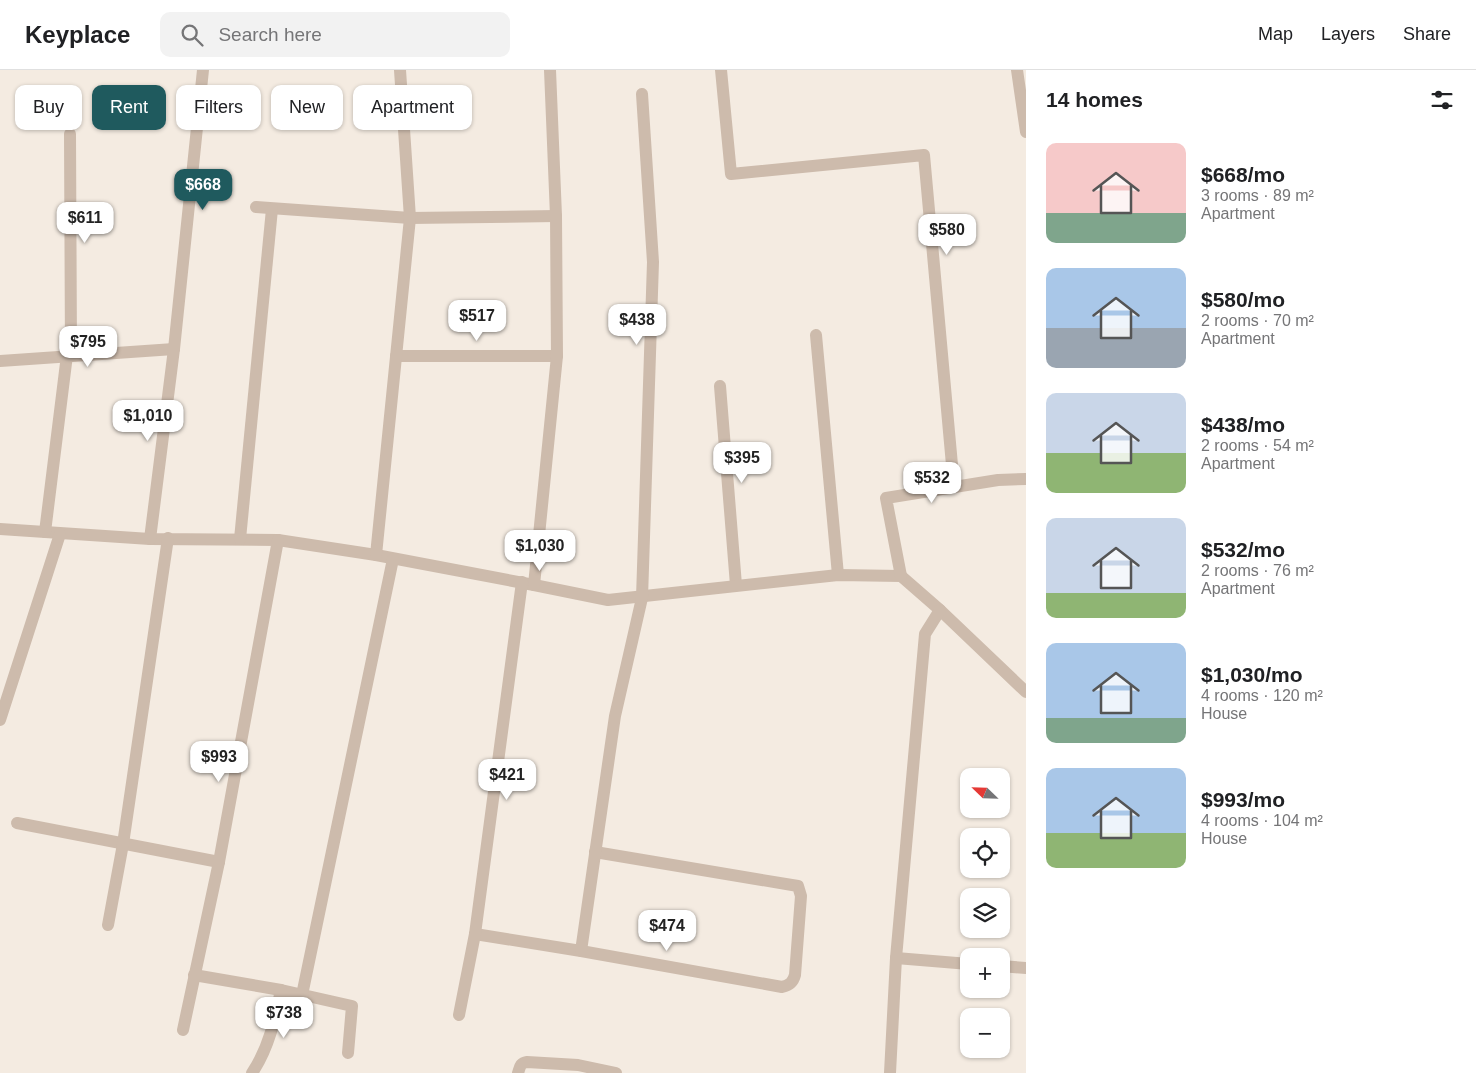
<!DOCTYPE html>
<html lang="en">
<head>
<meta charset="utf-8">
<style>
  :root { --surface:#fff; --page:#f2f2f2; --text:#202124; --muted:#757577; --line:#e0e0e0; --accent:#1f5a5e }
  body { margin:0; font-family:Arial,sans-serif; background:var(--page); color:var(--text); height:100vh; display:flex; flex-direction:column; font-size:19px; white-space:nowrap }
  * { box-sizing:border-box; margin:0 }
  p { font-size:16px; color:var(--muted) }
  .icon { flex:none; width:28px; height:28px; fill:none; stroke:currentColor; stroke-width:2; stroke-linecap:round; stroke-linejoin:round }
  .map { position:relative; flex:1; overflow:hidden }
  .sheet { display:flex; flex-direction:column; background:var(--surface); width:450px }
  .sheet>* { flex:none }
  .hud { position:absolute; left:15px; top:15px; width:475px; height:45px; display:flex; gap:10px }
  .needle { width:32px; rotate:293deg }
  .tools { position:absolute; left:960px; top:698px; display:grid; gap:10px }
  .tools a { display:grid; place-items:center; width:50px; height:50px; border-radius:10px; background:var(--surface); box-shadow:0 1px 4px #0004; font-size:25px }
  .price { position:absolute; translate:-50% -42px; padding:0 11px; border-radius:10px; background:#fff; color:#222; font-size:16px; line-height:32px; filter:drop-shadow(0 1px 2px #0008) }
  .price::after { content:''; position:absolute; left:50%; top:30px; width:15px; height:11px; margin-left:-8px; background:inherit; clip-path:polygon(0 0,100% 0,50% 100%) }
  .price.on { background:var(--accent); color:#fff }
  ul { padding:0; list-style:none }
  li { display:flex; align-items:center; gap:15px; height:125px; padding:0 20px }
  li span { display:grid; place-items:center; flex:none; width:140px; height:100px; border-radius:10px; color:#555 }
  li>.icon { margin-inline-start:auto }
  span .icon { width:60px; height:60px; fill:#fffc; stroke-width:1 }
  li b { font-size:21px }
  h2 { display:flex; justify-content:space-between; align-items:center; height:60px; padding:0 20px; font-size:21px }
  .tag { padding:0 18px; border-radius:10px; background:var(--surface); box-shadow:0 1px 4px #0004; font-size:18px; line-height:45px }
  .tag.on { background:var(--accent); color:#fff }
  header { display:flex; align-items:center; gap:30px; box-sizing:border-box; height:70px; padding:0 25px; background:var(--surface); border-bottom:1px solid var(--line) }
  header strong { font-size:24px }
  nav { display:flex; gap:28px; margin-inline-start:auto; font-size:18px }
  .search { width:350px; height:45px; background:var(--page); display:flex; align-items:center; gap:12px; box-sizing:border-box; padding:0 18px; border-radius:10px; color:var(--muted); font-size:19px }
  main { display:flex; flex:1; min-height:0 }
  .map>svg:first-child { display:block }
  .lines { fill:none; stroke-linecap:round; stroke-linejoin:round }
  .minor { stroke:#cdbbac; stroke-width:12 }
</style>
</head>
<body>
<header>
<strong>Keyplace</strong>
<div class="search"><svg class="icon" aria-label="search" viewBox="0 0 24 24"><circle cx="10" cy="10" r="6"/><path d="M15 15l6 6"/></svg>Search here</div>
<nav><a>Map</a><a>Layers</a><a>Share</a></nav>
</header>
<main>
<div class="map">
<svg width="1026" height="1003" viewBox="0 0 1026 1003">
  <rect width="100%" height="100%" fill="#f4ebe1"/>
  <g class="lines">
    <!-- minor -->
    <g class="minor">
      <polyline points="721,0 731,104 924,85 954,417"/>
      <polyline points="1017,0 1026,62"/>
      <polyline points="70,64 71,285"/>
      <polyline points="256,137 410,148 556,146"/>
      <polyline points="816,265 838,505"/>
      <polyline points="396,286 557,286"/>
      <polyline points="0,291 174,279"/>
      <polyline points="720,316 736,515"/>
      <polyline points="0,459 150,469 278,470 376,485 534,515 608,530 838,505 901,506 940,540 1026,622"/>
      <polyline points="45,462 67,285"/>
      <polyline points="150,469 174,279 203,0"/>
      <polyline points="240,469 272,139"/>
      <polyline points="376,485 410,148 400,0"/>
      <polyline points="901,506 886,428 998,410 1026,409"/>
      <polyline points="534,515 557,286 556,146 550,0"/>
      <polyline points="0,650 60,464"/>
      <polyline points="17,753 219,792"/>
      <polyline points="108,855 123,774 168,468"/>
      <path d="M475,864L581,881L782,917C790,915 793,912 795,905L801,826L798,816L595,782"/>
      <polyline points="581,881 615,646 642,528 653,192 642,24"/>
      <polyline points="896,888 969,894"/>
      <polyline points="1001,896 1026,898"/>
      <polyline points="194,905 281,920 352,936 348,983"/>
      <polyline points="302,925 393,489"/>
      <polyline points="459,945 475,864 522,512"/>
      <polyline points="183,960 219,792 278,470"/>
      <path d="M252,1003C269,978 275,949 281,920"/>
      <path d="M518,1003C520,997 520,993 527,992L578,995L616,1003"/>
      <polyline points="890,1003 896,888 925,564 940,540"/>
    </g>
  </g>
</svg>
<div class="tools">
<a><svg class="needle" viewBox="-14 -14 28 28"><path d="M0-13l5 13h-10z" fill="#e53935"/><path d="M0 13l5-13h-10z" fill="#757577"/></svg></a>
<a><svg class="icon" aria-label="locate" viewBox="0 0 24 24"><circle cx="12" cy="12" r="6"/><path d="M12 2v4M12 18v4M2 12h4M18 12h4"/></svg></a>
<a><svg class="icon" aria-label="layers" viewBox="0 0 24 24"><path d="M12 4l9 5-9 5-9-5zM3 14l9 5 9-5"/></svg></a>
<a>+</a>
<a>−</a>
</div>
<b class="price on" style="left:203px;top:141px">$668</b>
<b class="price" style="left:85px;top:174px">$611</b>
<b class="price" style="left:947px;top:186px">$580</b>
<b class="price" style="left:477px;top:272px">$517</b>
<b class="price" style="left:637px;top:276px">$438</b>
<b class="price" style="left:88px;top:298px">$795</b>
<b class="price" style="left:148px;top:372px">$1,010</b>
<b class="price" style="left:742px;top:414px">$395</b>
<b class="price" style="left:932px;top:434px">$532</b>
<b class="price" style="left:540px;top:502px">$1,030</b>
<b class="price" style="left:219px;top:713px">$993</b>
<b class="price" style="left:507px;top:731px">$421</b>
<b class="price" style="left:667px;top:882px">$474</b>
<b class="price" style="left:284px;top:969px">$738</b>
<div class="hud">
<a class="tag">Buy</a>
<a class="tag on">Rent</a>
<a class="tag">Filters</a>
<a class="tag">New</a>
<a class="tag">Apartment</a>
</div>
</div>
<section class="sheet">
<h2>14 homes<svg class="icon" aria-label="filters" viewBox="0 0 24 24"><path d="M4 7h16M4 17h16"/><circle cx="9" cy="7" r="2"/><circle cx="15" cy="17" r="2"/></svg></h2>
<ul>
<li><span style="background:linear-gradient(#f6c9c9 70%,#7fa58c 0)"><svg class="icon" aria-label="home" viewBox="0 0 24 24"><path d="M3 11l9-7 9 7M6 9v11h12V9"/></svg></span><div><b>$668/mo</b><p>3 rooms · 89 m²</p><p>Apartment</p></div></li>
<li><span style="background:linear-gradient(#a9c7e8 60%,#9aa5b1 0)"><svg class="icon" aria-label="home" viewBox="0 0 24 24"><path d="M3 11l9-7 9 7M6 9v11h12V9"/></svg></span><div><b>$580/mo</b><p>2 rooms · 70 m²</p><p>Apartment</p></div></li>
<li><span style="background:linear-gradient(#c9d6e8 60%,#8fb573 0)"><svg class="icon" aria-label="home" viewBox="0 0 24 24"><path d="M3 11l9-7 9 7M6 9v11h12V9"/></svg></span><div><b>$438/mo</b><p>2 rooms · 54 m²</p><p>Apartment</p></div></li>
<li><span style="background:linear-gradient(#c9d6e8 75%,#8fb573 0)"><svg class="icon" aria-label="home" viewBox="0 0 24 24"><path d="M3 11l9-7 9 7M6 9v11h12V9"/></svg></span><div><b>$532/mo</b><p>2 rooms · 76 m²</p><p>Apartment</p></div></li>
<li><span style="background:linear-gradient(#a9c7e8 75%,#7fa58c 0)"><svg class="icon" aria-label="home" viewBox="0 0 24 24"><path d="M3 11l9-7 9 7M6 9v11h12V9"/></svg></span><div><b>$1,030/mo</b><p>4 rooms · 120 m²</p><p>House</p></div></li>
<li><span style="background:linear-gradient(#a9c7e8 65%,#8fb573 0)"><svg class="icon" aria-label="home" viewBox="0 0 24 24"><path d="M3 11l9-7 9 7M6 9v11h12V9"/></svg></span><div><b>$993/mo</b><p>4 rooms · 104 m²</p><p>House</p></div></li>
</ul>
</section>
</main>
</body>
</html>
